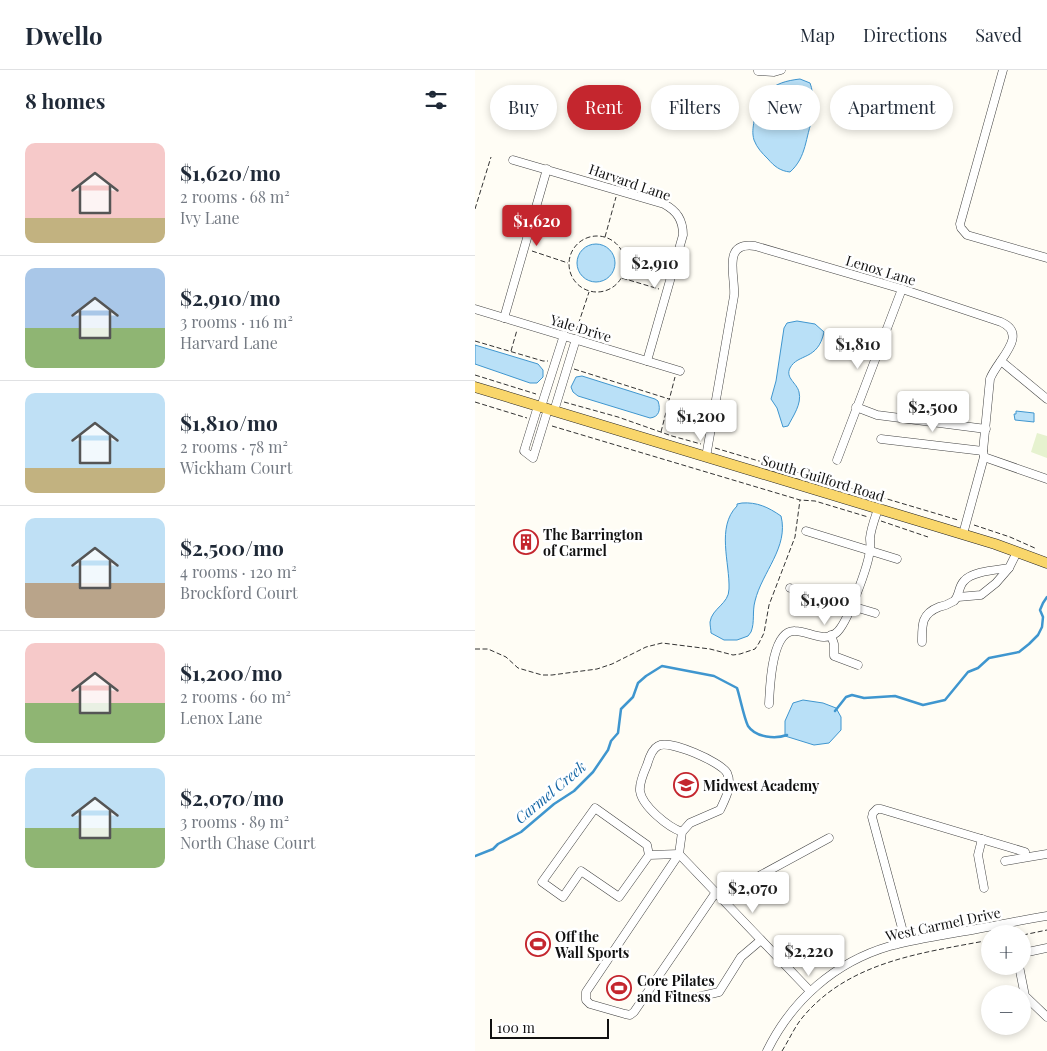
<!DOCTYPE html>
<html lang="en">
<head>
<meta charset="utf-8">
<style>
  :root { --surface:#fff; --page:#f6f6f7; --text:#1f2937; --muted:#747a83; --line:#e0e1e3; --accent:#c4262e }
  body { margin:0; font-family:"Playfair Display",serif; background:var(--page); color:var(--text); height:100vh; display:flex; flex-direction:column; font-size:19px; white-space:nowrap }
  * { box-sizing:border-box; margin:0 }
  p { font-size:16px; color:var(--muted) }
  .icon { flex:none; width:28px; height:28px; fill:none; stroke:currentColor; stroke-width:2; stroke-linecap:round; stroke-linejoin:round }
  .map { position:relative; flex:1; overflow:hidden }
  .drawer { display:flex; flex-direction:column; background:var(--surface); width:475px }
  .drawer>* { flex:none }
  .guide { position:absolute; left:15px; top:15px; width:475px; height:45px; display:flex; gap:10px }
  .fabs { position:absolute; left:506px; top:855px; display:grid; gap:10px }
  .fabs a { display:grid; place-items:center; width:50px; height:50px; border-radius:50%; background:var(--surface); box-shadow:0 2px 8px #0003; font-size:25px }
  .scale { position:absolute; left:15px; bottom:12px; width:119px; box-sizing:border-box; padding-left:5px; border:2px solid #111; border-top:0; font-size:14px; line-height:18px; white-space:nowrap; color:#111; -webkit-text-stroke:4px #fff; paint-order:stroke }
  .price { position:absolute; translate:-50% -42px; padding:0 11px; border-radius:5px; background:#fff; color:#222; font-size:16px; line-height:32px; filter:drop-shadow(0 1px 2px #0008) }
  .price::after { content:''; position:absolute; left:50%; top:30px; width:15px; height:11px; margin-left:-8px; background:inherit; clip-path:polygon(0 0,100% 0,50% 100%) }
  .price.selected { background:var(--accent); color:#fff }
  ul { padding:0; list-style:none }
  li { display:flex; align-items:center; gap:15px; height:125px; padding:0 25px }
  li+li { border-top:1px solid var(--line) }
  li span { display:grid; place-items:center; flex:none; width:140px; height:100px; border-radius:10px; color:#555 }
  li>.icon { margin-inline-start:auto }
  span .icon { width:60px; height:60px; fill:#fffc; stroke-width:1 }
  li b { font-size:21px }
  h2 { display:flex; justify-content:space-between; align-items:center; height:60px; padding:0 25px; font-size:21px }
  .pill { padding:0 18px; border-radius:22px; background:var(--surface); box-shadow:0 2px 8px #0003; font-size:18px; line-height:45px }
  .pill.selected { background:var(--accent); color:#fff }
  header { display:flex; align-items:center; gap:30px; box-sizing:border-box; height:70px; padding:0 25px; background:var(--surface); border-bottom:1px solid var(--line) }
  header strong { font-size:24px }
  nav { display:flex; gap:28px; margin-inline-start:auto; font-size:18px }
  main { display:flex; flex:1; min-height:0 }
  .map>svg:first-child { display:block }
  .pitch { fill:#e6f2cf }
  .water { fill:#b9e0f7; stroke:#3f96cf }
  .lines { fill:none; stroke-linecap:round; stroke-linejoin:round }
  .stream { stroke:#3f96cf; stroke-width:2.5 }
  .minor-casing { stroke:#444; stroke-width:9 }
  .major-casing { stroke:#222; stroke-width:11 }
  .path { stroke:#333; stroke-width:1; stroke-dasharray:5 2.5; stroke-linecap:butt }
  .minor { stroke:#fff; stroke-width:8 }
  .major { stroke:#f9d66b; stroke-width:10 }
  .labels { text-anchor:middle; dominant-baseline:central; stroke-width:5; stroke-linejoin:round; paint-order:stroke }
  .street-label { font-size:14px; fill:#111; stroke:#fff }
  .poi-label { font-size:14px; font-weight:bold; fill:#111; stroke:#fff; text-anchor:start }
  .water-label { font-size:15px; font-style:italic; fill:#1768a6; stroke:#fff }
</style>
</head>
<body>
<header>
<strong>Dwello</strong>
<nav><a>Map</a><a>Directions</a><a>Saved</a></nav>
</header>
<main>
<section class="drawer">
<h2>8 homes<svg class="icon" aria-label="filters" viewBox="0 0 24 24"><path d="M4 7h16M4 17h16"/><circle cx="9" cy="7" r="2"/><circle cx="15" cy="17" r="2"/></svg></h2>
<ul>
<li><span style="background:linear-gradient(#f6c9c9 75%,#c2b280 0)"><svg class="icon" aria-label="home" viewBox="0 0 24 24"><path d="M3 11l9-7 9 7M6 9v11h12V9"/></svg></span><div><b>$1,620/mo</b><p>2 rooms · 68 m²</p><p>Ivy Lane</p></div></li>
<li><span style="background:linear-gradient(#a9c7e8 60%,#8fb573 0)"><svg class="icon" aria-label="home" viewBox="0 0 24 24"><path d="M3 11l9-7 9 7M6 9v11h12V9"/></svg></span><div><b>$2,910/mo</b><p>3 rooms · 116 m²</p><p>Harvard Lane</p></div></li>
<li><span style="background:linear-gradient(#bfe0f5 75%,#c2b280 0)"><svg class="icon" aria-label="home" viewBox="0 0 24 24"><path d="M3 11l9-7 9 7M6 9v11h12V9"/></svg></span><div><b>$1,810/mo</b><p>2 rooms · 78 m²</p><p>Wickham Court</p></div></li>
<li><span style="background:linear-gradient(#bfe0f5 65%,#b9a48a 0)"><svg class="icon" aria-label="home" viewBox="0 0 24 24"><path d="M3 11l9-7 9 7M6 9v11h12V9"/></svg></span><div><b>$2,500/mo</b><p>4 rooms · 120 m²</p><p>Brockford Court</p></div></li>
<li><span style="background:linear-gradient(#f6c9c9 60%,#8fb573 0)"><svg class="icon" aria-label="home" viewBox="0 0 24 24"><path d="M3 11l9-7 9 7M6 9v11h12V9"/></svg></span><div><b>$1,200/mo</b><p>2 rooms · 60 m²</p><p>Lenox Lane</p></div></li>
<li><span style="background:linear-gradient(#bfe0f5 60%,#8fb573 0)"><svg class="icon" aria-label="home" viewBox="0 0 24 24"><path d="M3 11l9-7 9 7M6 9v11h12V9"/></svg></span><div><b>$2,070/mo</b><p>3 rooms · 89 m²</p><p>North Chase Court</p></div></li>
</ul>
</section>
<div class="map">
<svg width="572" height="981" viewBox="0 0 572 981">
  <rect width="100%" height="100%" fill="#fffdf5"/>
  <!-- pitch -->
  <polygon class="pitch" points="562,363 572,366 572,388 556,382"/>
  <!-- water -->
  <g class="water">
    <path d="M325,9L335,13C340,25 335,36 338,48C330,67 332,87 315,102C305,101 299,96 293,89C287,83 282,78 279,70C277,63 278,58 279,51C284,23 297,12 325,9Z"/>
    <circle cx="121" cy="193" r="19"/>
    <path d="M322,251L340,254L349,262C343,291 323,283 315,298C310,308 322,313 324,322C327,334 318,346 313,356L308,357L302,338L296,329L301,311L309,258L312,253Z"/>
    <polygon points="0,275 63,294 68,300 68,307 62,313 55,313 0,294"/>
    <path d="M107,306L180,329L183,331C186,340 184,347 175,348L103,326L98,322L96,317L101,307Z"/>
    <polygon points="541,341 559,343 559,352 540,350 539,344 541,344"/>
    <path d="M267,433C282,432 293,437 306,446C314,477 287,502 280,531C277,542 280,552 276,562L273,566L262,570H249L236,563C236,560 235,556 235,552C237,538 254,534 254,519C255,493 241,457 262,436V434Z"/>
    <polygon points="328,630 348,633 361,638 366,647 366,660 354,673 339,675 310,666 310,651 318,633"/>
  </g>
  <g class="lines">
    <!-- stream -->
    <g class="stream">
      <polyline points="360,641 371,627 377,625 389,628 420,626 448,635 470,630 493,602 503,598 514,588 544,582 554,574 563,565 567,557 568,547 565,540 568,533 572,527"/>
      <path d="M0,786L18,779L23,774L46,762L79,734L99,721L118,702L133,680L136,671L143,663L146,639L158,627L163,613L171,606L187,596L239,606L262,618C265,627 269,648 273,656C281,668 301,669 312,665"/>
    </g>
    <defs>
      <g id="minor">
        <polyline points="528,0 485,154 486,158 492,165 572,188"/>
        <polyline points="283,1 299,2 306,0"/>
        <path d="M38,90L189,134C202,141 208,150 208,165L172,291"/>
        <polyline points="0,239 205,301"/>
        <polyline points="29,248 72,99"/>
        <polyline points="526,291 572,329"/>
        <polyline points="63,336 49,381 58,388 73,339"/>
        <polyline points="66,337 89,265"/>
        <polyline points="381,337 402,345 511,359"/>
        <polyline points="79,341 101,269"/>
        <polyline points="406,369 508,381"/>
        <path d="M231,387L259,226C261,207 246,171 280,176L427,219L526,252C555,265 522,290 515,309L508,381L509,387L488,464"/>
        <polyline points="509,387 572,409"/>
        <polyline points="362,390 427,219"/>
        <polyline points="331,461 422,489"/>
        <polyline points="315,518 400,543"/>
        <polyline points="483,527 506,525 521,513 534,498"/>
        <polyline points="356,565 359,574 359,586 383,595"/>
        <path d="M447,572C447,555 446,544 464,537C469,536 474,534 479,531C485,525 483,517 489,511C497,501 522,500 534,498L542,482"/>
        <path d="M294,634C295,617 296,560 320,561C333,561 349,573 361,563C372,555 394,494 395,479C396,476 395,472 395,468C396,458 400,448 403,439"/>
        <path d="M207,762C193,757 167,736 165,721C164,713 169,702 172,695C174,688 177,679 183,676C194,669 246,692 252,703C258,716 250,729 245,740L215,753L207,762L204,784L111,922V930L115,934L150,944L155,945L159,942L241,822"/>
        <polyline points="507,769 503,785 509,818"/>
        <polyline points="204,784 335,921"/>
        <polyline points="174,785 172,775 120,738 67,812 88,827 106,801 144,827 174,785 204,784"/>
        <polyline points="530,791 572,784"/>
        <polyline points="248,830 264,817 354,768"/>
        <polyline points="421,874 427,858 397,747 398,743 402,739 406,739 550,782"/>
        <polyline points="548,883 572,878"/>
        <polyline points="544,896 550,926 572,947"/>
        <polyline points="214,929 244,922 266,887 286,870"/>
        <path d="M292,981C317,930 360,892 415,876C436,870 457,867 479,863C510,858 541,851 572,846"/>
      </g>
      <polyline id="major" points="0,317 444,451 520,474 572,493"/>
    </defs>
    <!-- minor casing -->
    <use href="#minor" class="minor-casing"/>
    <!-- major casing -->
    <use href="#major" class="major-casing"/>
    <!-- path -->
    <g class="path">
      <polyline points="0,139 16,87"/>
      <circle cx="122" cy="194" r="28"/>
      <polyline points="130,167 141,127"/>
      <polyline points="57,181 93,193"/>
      <polyline points="147,208 184,219"/>
      <polyline points="101,261 114,222"/>
      <polyline points="0,271 68,291 73,291"/>
      <polyline points="36,281 42,260"/>
      <polyline points="99,299 194,329"/>
      <polyline points="0,305 61,324"/>
      <polyline points="0,332 52,348"/>
      <polyline points="89,332 143,347 197,366 226,374"/>
      <polyline points="77,356 325,430 340,431 393,447"/>
      <polyline points="186,362 200,307"/>
      <polyline points="240,378 483,450"/>
      <polyline points="406,451 453,467"/>
      <polyline points="499,455 535,467 562,479"/>
      <polyline points="0,579 13,579 31,587 43,598 67,605 77,605 122,599 137,594 171,577 187,573 235,579 258,585 265,584 280,579 284,573 289,563 294,535 320,467 325,430"/>
      <polyline points="548,865 572,860"/>
      <path d="M307,981C314,970 319,958 327,948C374,891 447,883 515,870"/>
    </g>
    <!-- minor -->
    <use href="#minor" class="minor"/>
    <!-- major -->
    <use href="#major" class="major"/>
  </g>
  <!-- icons -->
  <defs>
    <symbol id="building-ring" viewBox="-11 -11 22 22"><circle r="9.5" fill="#fff" stroke="#c4262e" stroke-width="1.5"/><path d="M-4-6H4V6H1V3H-1V6H-4ZM-2.5-4.3h1.7v1.8h-1.7ZM.8-4.3h1.7v1.8H.8ZM-2.5-1h1.7V.8h-1.7ZM.8-1h1.7V.8H.8Z" fill="#c4262e"/></symbol>
    <symbol id="school-ring" viewBox="-11 -11 22 22"><circle r="9.5" fill="#fff" stroke="#c4262e" stroke-width="1.5"/><path d="M0-5L7-2L0 1L-7-2ZM-4 1L0 2.5L4 1V4Q0 6-4 4Z" fill="#c4262e"/></symbol>
    <symbol id="stadium-ring" viewBox="-11 -11 22 22"><circle r="9.5" fill="#fff" stroke="#c4262e" stroke-width="1.5"/><path d="M0-5a6.5 5 0 1 0 0 10a6.5 5 0 1 0 0-10ZM-3.5-1.8h7v3.6h-7Z" fill="#c4262e"/></symbol>
  </defs>
  <g fill-rule="evenodd">
    <use href="#building-ring" x="37" y="458" width="28" height="28"/>
    <use href="#school-ring" x="197" y="701" width="28" height="28"/>
    <use href="#stadium-ring" x="49" y="860" width="28" height="28"/>
    <use href="#stadium-ring" x="130" y="904" width="28" height="28"/>
  </g>
  <g class="labels">
    <!-- street labels -->
    <g class="street-label">
      <text transform="translate(155 112) rotate(19)">Harvard Lane</text>
      <text transform="translate(406 200) rotate(17)">Lenox Lane</text>
      <text transform="translate(106 258) rotate(17)">Yale Drive</text>
      <text transform="translate(348 408) rotate(17)">South Guilford Road</text>
      <text transform="translate(468 854) rotate(-12)">West Carmel Drive</text>
    </g>
    <!-- poi labels -->
    <g class="poi-label">
      <text x="68" y="464">The Barrington<tspan x="68" dy="16">of Carmel</tspan></text>
      <text x="228" y="715">Midwest Academy</text>
      <text x="80" y="866">Off the<tspan x="80" dy="16">Wall Sports</tspan></text>
      <text x="162" y="910">Core Pilates<tspan x="162" dy="16">and Fitness</tspan></text>
    </g>
    <!-- water labels -->
    <g class="water-label">
      <text transform="translate(75 722) rotate(-40)">Carmel Creek</text>
    </g>
  </g>
</svg>
<div class="fabs">
<a>+</a>
<a>−</a>
</div>
<div class="scale">100 m</div>
<b class="price selected" style="left:62px;top:177px">$1,620</b>
<b class="price" style="left:180px;top:219px">$2,910</b>
<b class="price" style="left:383px;top:300px">$1,810</b>
<b class="price" style="left:458px;top:363px">$2,500</b>
<b class="price" style="left:226px;top:372px">$1,200</b>
<b class="price" style="left:350px;top:556px">$1,900</b>
<b class="price" style="left:278px;top:844px">$2,070</b>
<b class="price" style="left:334px;top:907px">$2,220</b>
<div class="guide">
<a class="pill">Buy</a>
<a class="pill selected">Rent</a>
<a class="pill">Filters</a>
<a class="pill">New</a>
<a class="pill">Apartment</a>
</div>
</div>
</main>
</body>
</html>
